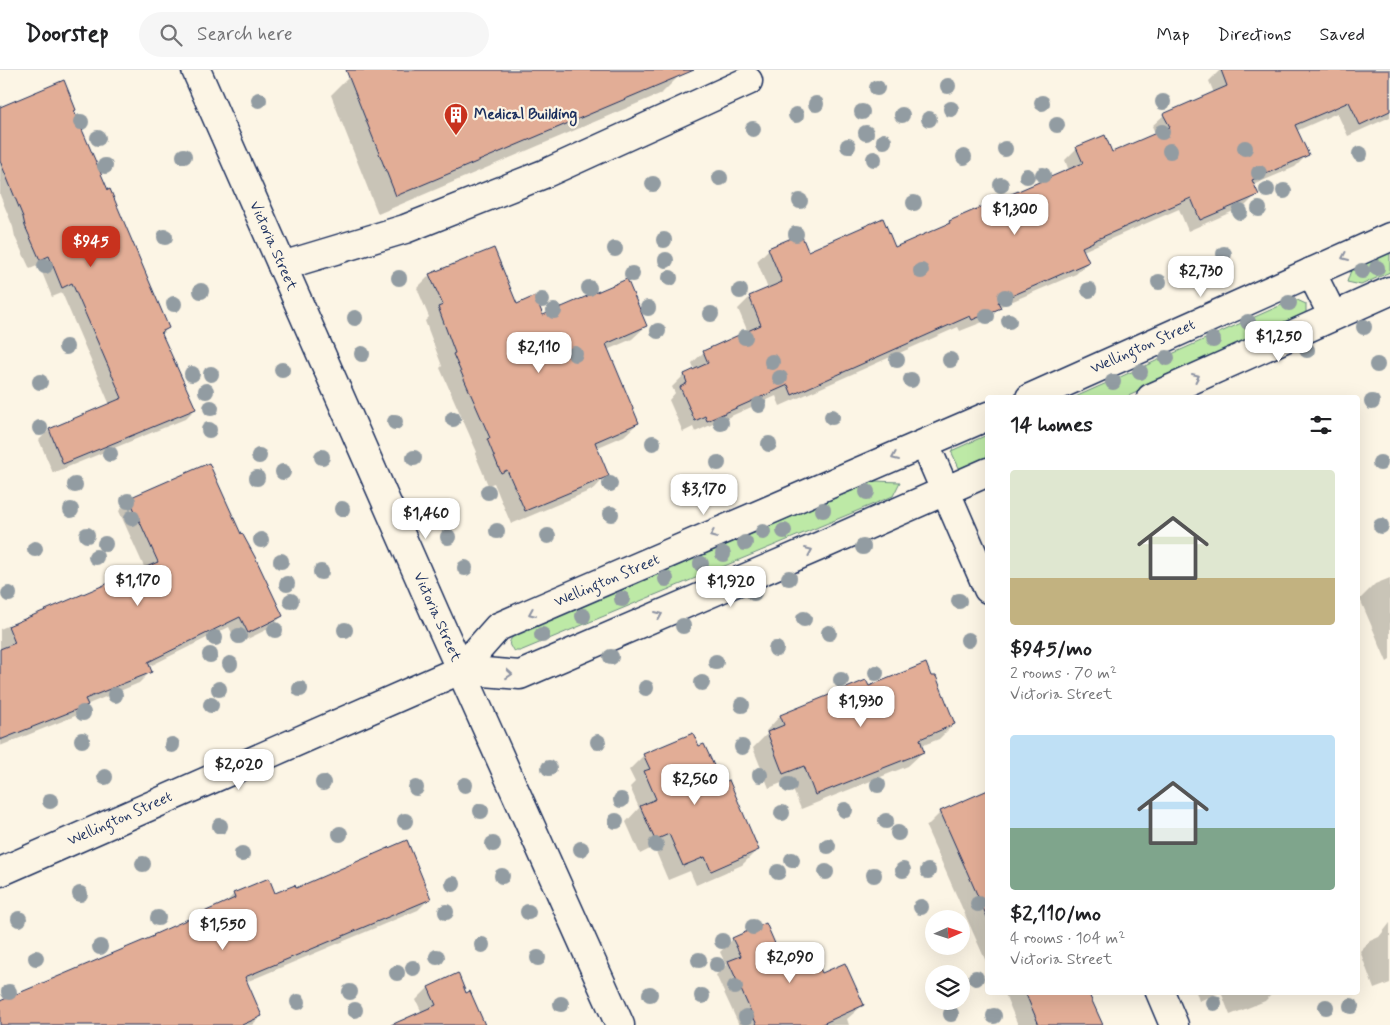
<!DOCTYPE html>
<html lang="en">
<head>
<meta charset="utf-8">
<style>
  :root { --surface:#fff; --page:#f6f6f6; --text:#202124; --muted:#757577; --line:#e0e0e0; --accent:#c8321e }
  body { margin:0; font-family:Mynerve,sans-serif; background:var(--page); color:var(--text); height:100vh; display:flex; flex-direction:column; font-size:19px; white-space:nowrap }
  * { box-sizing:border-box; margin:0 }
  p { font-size:16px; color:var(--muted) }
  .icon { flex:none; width:28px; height:28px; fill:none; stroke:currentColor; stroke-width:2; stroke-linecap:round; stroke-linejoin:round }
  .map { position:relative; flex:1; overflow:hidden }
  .sheet { position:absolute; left:985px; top:325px; width:375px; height:600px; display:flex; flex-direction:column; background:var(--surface); border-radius:5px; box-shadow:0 5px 20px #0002 }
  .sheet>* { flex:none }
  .needle { width:32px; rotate:87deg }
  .controls { position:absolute; left:925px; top:840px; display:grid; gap:10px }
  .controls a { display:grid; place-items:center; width:45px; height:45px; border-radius:50%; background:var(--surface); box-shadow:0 5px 20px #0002; font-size:25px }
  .price { position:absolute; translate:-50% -42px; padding:0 11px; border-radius:10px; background:#fff; color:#222; font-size:16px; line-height:32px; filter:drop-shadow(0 1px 2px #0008) }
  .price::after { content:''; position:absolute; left:50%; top:30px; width:15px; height:11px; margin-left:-8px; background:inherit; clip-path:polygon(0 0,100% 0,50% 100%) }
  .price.on { background:var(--accent); color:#fff }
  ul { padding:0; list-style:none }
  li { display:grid; align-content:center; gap:10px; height:265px; padding:0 25px }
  li span { display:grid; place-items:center; height:155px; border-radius:5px; color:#555 }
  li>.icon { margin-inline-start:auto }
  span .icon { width:90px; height:90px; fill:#fffc; stroke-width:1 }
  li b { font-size:21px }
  h2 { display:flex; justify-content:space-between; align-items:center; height:60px; padding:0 25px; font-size:21px }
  header { display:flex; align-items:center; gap:30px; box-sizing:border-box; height:70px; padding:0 25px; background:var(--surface); border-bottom:1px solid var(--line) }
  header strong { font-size:24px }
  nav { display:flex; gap:28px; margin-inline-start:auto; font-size:18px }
  .search { width:350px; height:45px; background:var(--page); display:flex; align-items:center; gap:12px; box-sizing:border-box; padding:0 18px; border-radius:28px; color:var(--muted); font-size:19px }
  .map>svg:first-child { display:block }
  .green { fill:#bde9a6; stroke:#6c8c82 }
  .shadow { fill:#0003 }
  .building { fill:#e2ad96; stroke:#1b2f5e }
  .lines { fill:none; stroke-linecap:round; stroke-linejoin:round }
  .minor-casing { stroke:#1b2f5e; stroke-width:31 }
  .minor { stroke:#fcf5e5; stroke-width:28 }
  .tree { fill:#929ca2 }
  .oneway { stroke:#8c92a2 }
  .labels { text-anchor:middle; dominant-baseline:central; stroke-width:4.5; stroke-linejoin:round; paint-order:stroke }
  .poi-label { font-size:15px; font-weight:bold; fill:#1b2f5e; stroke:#fcf5e5; text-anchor:start }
  .street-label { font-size:15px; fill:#1b2f5e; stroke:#fcf5e5 }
</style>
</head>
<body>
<header>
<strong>Doorstep</strong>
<div class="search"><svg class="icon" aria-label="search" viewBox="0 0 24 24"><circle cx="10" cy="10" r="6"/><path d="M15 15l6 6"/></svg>Search here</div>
<nav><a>Map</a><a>Directions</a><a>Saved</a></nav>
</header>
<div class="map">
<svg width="1390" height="955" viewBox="0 0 1390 955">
  <rect width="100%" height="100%" fill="#fcf5e5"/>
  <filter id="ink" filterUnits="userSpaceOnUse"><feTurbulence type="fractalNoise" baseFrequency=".02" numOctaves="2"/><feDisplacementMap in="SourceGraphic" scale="10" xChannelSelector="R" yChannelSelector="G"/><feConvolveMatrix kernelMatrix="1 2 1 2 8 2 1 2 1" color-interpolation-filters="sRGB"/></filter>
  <g filter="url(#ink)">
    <!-- green -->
    <g class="green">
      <polygon points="1390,182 1390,202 1361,215 1347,212 1351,200"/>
      <polygon points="1295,229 1306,234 1306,247 1126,327 1073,328"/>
      <polygon points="987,365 987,390 961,402 951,381"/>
      <path d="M875,411L900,412L893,426L520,581H515C508,576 508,573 513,566Z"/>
    </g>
    <!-- shadow -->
    <g class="shadow">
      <polygon points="366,0 677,0 680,5 662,23 378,144 331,25 349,7"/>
      <polygon points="1220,0 1390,0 1390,47 1348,66 1337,43 1296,61 1307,85 1295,97 1253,115 1257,124 1245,136 1188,161 1179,139 1083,181 1088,192 1076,204 999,237 988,250 960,261 958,257 780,336 776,326 695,362 693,357 683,362 669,330 675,323 672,317 684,305 695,301 692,293 704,282 748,262 738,239 750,227 768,219 757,191 769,179 807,183 894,178 944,157 949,152 1069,101 1065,90 1077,78 1111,84 1156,65 1152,56 1164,45 1214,23 1209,11"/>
      <polygon points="0,39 73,41 168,258 161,265 195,339 185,349 53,403 39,370 49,360 110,335 62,223 52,227 39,195 30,199 15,167 13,157 0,125"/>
      <polygon points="430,205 516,235 542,247 646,256 632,269 607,280 638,353 624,366 596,378 607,405 594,419 511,454 494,413 488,415 475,384 477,382 440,298 442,296 425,251 429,247 417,218"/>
      <polygon points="130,429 240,465 282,546 270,558 237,574 229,557 148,597 150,602 139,613 86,635 75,646 0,676 0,559 27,548 28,549 145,499 119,441"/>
      <polygon points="1390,508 1390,590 1387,592 1360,529 1375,514"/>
      <polygon points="868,618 954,654 939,669 921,676 923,682 908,696 801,739 789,710 769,718 753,678 767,664 766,661 780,646"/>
      <polygon points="644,685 721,715 757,780 742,795 696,815 690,801 668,810 654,777 640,784 626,752 639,738 630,717 635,712 629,700"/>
      <polygon points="988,722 988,896 926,757 941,742"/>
      <polygon points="295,820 429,829 418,840 246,912 261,946 252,955 0,955 0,932 151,869 154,866 223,835 234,824 274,824"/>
      <polygon points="1390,853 1390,913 1374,919 1360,881 1370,871 1379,867"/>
      <polygon points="733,869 782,893 822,905 863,935 847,949 849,955 739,955 716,905 726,895 720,882"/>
      <polygon points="428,918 466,924 484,955 399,955 422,943 416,930"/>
      <polygon points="1004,922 1082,922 1102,955 1018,955"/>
      <polygon points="1196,922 1221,922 1199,931"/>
      <polygon points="1221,922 1274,922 1265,931 1230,945"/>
    </g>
    <!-- building -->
    <g class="building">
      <polygon points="346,0 694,0 396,126"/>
      <polygon points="1221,0 1390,0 1390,41 1360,55 1349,32 1295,55 1309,85 1252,110 1259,125 1200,150 1191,128 1093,171 1093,172 1082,177 1089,192 998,232 1001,238 972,250 970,246 792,325 788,315 707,351 705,346 695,351 680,317 687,313 684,304 708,293 703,281 761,255 749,226 782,212 768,178 801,164 808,181 883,148 895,177 950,153 949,151 1083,93 1076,77 1105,65 1112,82 1170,57 1163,44 1227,16"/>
      <polygon points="64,10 76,40 74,41 108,120 110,119 169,258 161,262 196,339 63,394 49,359 122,328 72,213 62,218 49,186 40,190 25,156 23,147 0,91 0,37"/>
      <polygon points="494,178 517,234 535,226 543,245 627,209 647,256 606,274 639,353 595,372 609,406 525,441 507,400 501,403 487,369 490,368 453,284 455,283 438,237 443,235 429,204"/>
      <polygon points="209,393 241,464 242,463 255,487 283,546 248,563 240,547 148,592 152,602 85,629 88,635 0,670 0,579 15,573 8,556 158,492 129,428"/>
      <polygon points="926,593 931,606 936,606 955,654 920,669 924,682 815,725 804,696 783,704 767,662 784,655 780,645 866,610 869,616"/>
      <polygon points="693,663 699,676 704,674 722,713 729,710 759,780 711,801 705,787 683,796 669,764 655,770 640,736 656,729 644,701 650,699 643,684"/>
      <polygon points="988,720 988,849 940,741"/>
      <polygon points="407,770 431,829 245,907 262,946 242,955 0,955 0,931 154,866 153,865 235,828 233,823 269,808 275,823 295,815 296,818"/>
      <polygon points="766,853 783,892 812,881 822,903 845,893 864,935 820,955 757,955 728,891 741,886 732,868"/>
      <polygon points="458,903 466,923 470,921 485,955 391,955 436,935 428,917"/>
      <polygon points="1025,922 1088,922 1103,955 1039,955"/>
    </g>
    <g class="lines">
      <defs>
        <g id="minor">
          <polyline points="196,0 436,545 620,955"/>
          <polyline points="282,196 405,159 544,104 748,11"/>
          <polyline points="1311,202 1333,246"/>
          <polyline points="1030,328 1390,167"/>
          <polyline points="1151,328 1390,221"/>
          <polyline points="925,374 988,519"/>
          <polyline points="460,600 520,605 820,476 988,402"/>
          <polyline points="0,802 460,600 498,557 988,346"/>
          <polyline points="1160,922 1174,955"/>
        </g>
      </defs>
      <!-- minor casing -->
      <use href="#minor" class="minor-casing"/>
      <!-- minor -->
      <use href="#minor" class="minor"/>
    </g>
    <!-- trees -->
    <g class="tree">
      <circle cx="948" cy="16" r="8"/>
      <circle cx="877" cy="18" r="8"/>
      <circle cx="259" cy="30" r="8"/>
      <circle cx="1163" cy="32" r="8"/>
      <circle cx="1042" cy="33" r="8"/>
      <circle cx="816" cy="34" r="8"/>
      <circle cx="951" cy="39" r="8"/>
      <circle cx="862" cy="42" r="8"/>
      <circle cx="796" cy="45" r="8"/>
      <circle cx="902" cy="45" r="8"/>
      <circle cx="929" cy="49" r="8"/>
      <circle cx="81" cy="52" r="8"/>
      <circle cx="1057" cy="55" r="8"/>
      <circle cx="753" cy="59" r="8"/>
      <circle cx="1162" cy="62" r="8"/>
      <circle cx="866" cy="63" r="8"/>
      <circle cx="98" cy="68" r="8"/>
      <circle cx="884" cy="71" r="8"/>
      <circle cx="848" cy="76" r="8"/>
      <circle cx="1245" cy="78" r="8"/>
      <circle cx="1005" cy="79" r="8"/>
      <circle cx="1170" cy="81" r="8"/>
      <circle cx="1360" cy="84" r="8"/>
      <circle cx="184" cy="86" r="8"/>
      <circle cx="964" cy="87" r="8"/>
      <circle cx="874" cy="89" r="8"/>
      <circle cx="105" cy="96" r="8"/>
      <circle cx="1259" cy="103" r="8"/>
      <circle cx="1043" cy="105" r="8"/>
      <circle cx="1027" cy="106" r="8"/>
      <circle cx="720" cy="108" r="8"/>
      <circle cx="653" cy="114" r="8"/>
      <circle cx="1001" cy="115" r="8"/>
      <circle cx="1267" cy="120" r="8"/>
      <circle cx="1284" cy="121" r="8"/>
      <circle cx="800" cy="131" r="8"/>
      <circle cx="914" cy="133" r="8"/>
      <circle cx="1259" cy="139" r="8"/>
      <circle cx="1240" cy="142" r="8"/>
      <circle cx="796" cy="164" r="8"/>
      <circle cx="165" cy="167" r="8"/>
      <circle cx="664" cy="170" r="8"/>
      <circle cx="615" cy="179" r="8"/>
      <circle cx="1224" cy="184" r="8"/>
      <circle cx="666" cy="190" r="8"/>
      <circle cx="45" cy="196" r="8"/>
      <circle cx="1377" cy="198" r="8"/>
      <circle cx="921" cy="201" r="8"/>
      <circle cx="1362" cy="201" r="8"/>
      <circle cx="632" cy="204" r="8"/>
      <circle cx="399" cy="208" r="8"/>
      <circle cx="670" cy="208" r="8"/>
      <circle cx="1159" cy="212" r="8"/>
      <circle cx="589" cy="218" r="8"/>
      <circle cx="1089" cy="220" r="8"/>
      <circle cx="201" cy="221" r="8"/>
      <circle cx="740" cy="221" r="8"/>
      <circle cx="1005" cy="227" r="8"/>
      <circle cx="542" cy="230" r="8"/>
      <circle cx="1289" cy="233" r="8"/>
      <circle cx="174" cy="234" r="8"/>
      <circle cx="648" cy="238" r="8"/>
      <circle cx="554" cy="241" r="8"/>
      <circle cx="711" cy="244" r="8"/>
      <circle cx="987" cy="246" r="8"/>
      <circle cx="355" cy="248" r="8"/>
      <circle cx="1009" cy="251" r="8"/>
      <circle cx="1248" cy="252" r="8"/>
      <circle cx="1364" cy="257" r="8"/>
      <circle cx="658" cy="261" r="8"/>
      <circle cx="745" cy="267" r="8"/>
      <circle cx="1213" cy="270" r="8"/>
      <circle cx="66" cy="277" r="8"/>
      <circle cx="1307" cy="280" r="8"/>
      <circle cx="362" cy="284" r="8"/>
      <circle cx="575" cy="284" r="8"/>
      <circle cx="1167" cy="288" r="8"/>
      <circle cx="897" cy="290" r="8"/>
      <circle cx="950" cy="290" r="8"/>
      <circle cx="772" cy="292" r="8"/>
      <circle cx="1377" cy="295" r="8"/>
      <circle cx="282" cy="300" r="8"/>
      <circle cx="1140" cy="302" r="8"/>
      <circle cx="192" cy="304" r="8"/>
      <circle cx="211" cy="304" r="8"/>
      <circle cx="780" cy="308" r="8"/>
      <circle cx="911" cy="310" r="8"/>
      <circle cx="40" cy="312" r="8"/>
      <circle cx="1113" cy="312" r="8"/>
      <circle cx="206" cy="321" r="8"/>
      <circle cx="1372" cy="332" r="8"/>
      <circle cx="759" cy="335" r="8"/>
      <circle cx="211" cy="338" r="8"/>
      <circle cx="832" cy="347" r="8"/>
      <circle cx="453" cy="349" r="8"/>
      <circle cx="395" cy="352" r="8"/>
      <circle cx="721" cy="353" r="8"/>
      <circle cx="40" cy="358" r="8"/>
      <circle cx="209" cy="360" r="8"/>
      <circle cx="653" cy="373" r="8"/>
      <circle cx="769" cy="374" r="8"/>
      <circle cx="110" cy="384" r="8"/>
      <circle cx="259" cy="386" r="8"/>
      <circle cx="322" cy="387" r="8"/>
      <circle cx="414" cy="388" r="8"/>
      <circle cx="718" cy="393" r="8"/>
      <circle cx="1380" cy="393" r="8"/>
      <circle cx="283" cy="402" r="8"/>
      <circle cx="257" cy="408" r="8"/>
      <circle cx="610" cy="414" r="8"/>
      <circle cx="75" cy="415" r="8"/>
      <circle cx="488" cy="422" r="8"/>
      <circle cx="867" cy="422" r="8"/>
      <circle cx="128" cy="431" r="8"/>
      <circle cx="342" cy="439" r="8"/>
      <circle cx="71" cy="440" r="8"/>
      <circle cx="823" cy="440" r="8"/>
      <circle cx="611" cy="444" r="8"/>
      <circle cx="132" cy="448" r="8"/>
      <circle cx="1381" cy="456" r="8"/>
      <circle cx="497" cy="461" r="8"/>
      <circle cx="784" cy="461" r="8"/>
      <circle cx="763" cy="462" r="8"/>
      <circle cx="87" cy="465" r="8"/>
      <circle cx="548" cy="466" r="8"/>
      <circle cx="448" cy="467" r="8"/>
      <circle cx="261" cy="470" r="8"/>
      <circle cx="745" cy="473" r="8"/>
      <circle cx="105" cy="474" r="8"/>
      <circle cx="863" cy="477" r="8"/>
      <circle cx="35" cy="479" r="8"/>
      <circle cx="723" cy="484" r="8"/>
      <circle cx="96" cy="487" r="8"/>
      <circle cx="281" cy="491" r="8"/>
      <circle cx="701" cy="494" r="8"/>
      <circle cx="465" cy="498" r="8"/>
      <circle cx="321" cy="502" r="8"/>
      <circle cx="789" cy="508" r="8"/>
      <circle cx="666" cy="509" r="8"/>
      <circle cx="287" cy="514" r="8"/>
      <circle cx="754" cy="523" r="8"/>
      <circle cx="9" cy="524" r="8"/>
      <circle cx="622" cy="529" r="8"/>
      <circle cx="291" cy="531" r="8"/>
      <circle cx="959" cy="531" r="8"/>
      <circle cx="583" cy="546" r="8"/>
      <circle cx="804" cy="549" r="8"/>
      <circle cx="683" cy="556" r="8"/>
      <circle cx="275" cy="560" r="8"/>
      <circle cx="345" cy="560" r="8"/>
      <circle cx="829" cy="563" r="8"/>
      <circle cx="542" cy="565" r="8"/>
      <circle cx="239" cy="566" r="8"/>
      <circle cx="215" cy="568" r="8"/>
      <circle cx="968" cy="570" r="8"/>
      <circle cx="776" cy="579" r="8"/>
      <circle cx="210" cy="585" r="8"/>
      <circle cx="611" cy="587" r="8"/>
      <circle cx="716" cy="592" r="8"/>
      <circle cx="230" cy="594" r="8"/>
      <circle cx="876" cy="603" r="8"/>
      <circle cx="841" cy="610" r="8"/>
      <circle cx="702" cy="613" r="8"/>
      <circle cx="646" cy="618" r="8"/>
      <circle cx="219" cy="619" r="8"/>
      <circle cx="300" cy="619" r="8"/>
      <circle cx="115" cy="625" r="8"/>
      <circle cx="211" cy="635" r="8"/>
      <circle cx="742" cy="635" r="8"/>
      <circle cx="83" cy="643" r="8"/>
      <circle cx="82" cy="670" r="8"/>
      <circle cx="598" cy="672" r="8"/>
      <circle cx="172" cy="675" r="8"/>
      <circle cx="742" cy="677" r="8"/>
      <circle cx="549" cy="698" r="8"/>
      <circle cx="760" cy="705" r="8"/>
      <circle cx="105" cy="707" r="8"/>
      <circle cx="323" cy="713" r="8"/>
      <circle cx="465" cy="715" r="8"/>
      <circle cx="789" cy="715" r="8"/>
      <circle cx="878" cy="715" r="8"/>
      <circle cx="416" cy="718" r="8"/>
      <circle cx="621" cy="730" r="8"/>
      <circle cx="50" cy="731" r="8"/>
      <circle cx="845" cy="740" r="8"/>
      <circle cx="481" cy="741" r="8"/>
      <circle cx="782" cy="743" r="8"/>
      <circle cx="405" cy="751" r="8"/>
      <circle cx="616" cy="751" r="8"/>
      <circle cx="886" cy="751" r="8"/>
      <circle cx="220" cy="756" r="8"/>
      <circle cx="898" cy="763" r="8"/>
      <circle cx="340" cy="764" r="8"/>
      <circle cx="493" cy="774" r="8"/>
      <circle cx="656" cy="775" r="8"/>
      <circle cx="828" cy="776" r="8"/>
      <circle cx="581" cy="779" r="8"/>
      <circle cx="242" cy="784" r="8"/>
      <circle cx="792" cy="790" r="8"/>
      <circle cx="143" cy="794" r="8"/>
      <circle cx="903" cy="800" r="8"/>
      <circle cx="928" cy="801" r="8"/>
      <circle cx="778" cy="802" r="8"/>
      <circle cx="826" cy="802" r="8"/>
      <circle cx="874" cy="805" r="8"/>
      <circle cx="502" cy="806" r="8"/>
      <circle cx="453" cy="814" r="8"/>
      <circle cx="80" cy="824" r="8"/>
      <circle cx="978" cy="834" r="8"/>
      <circle cx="921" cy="837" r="8"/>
      <circle cx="446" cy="842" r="8"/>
      <circle cx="528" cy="842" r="8"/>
      <circle cx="158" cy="848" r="8"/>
      <circle cx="19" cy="849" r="8"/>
      <circle cx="753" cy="857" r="8"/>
      <circle cx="722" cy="871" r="8"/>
      <circle cx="482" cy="875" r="8"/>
      <circle cx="100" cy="877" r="8"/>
      <circle cx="437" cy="887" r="8"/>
      <circle cx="36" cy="888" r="8"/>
      <circle cx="538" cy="888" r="8"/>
      <circle cx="699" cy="890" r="8"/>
      <circle cx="717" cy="895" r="8"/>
      <circle cx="413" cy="898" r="8"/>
      <circle cx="397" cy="903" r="8"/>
      <circle cx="976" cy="908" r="8"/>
      <circle cx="735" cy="917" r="8"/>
      <circle cx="9" cy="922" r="8"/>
      <circle cx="350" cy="922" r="8"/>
      <circle cx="650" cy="924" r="8"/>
      <circle cx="702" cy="926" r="8"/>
      <circle cx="298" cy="932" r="8"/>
      <circle cx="1214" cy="933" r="8"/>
      <circle cx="561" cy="934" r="8"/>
      <circle cx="1351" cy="936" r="8"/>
      <circle cx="1326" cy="937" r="8"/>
      <circle cx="355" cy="940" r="8"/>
      <circle cx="951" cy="944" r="8"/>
      <circle cx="994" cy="946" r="8"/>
      <circle cx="746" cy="947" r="8"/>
    </g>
    <!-- one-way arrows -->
    <defs><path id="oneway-chevron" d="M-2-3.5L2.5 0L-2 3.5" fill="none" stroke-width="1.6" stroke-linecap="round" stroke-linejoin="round" transform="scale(1.25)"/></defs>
    <g class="oneway">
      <use href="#oneway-chevron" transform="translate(1345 187) rotate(156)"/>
      <use href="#oneway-chevron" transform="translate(1196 307) rotate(-24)"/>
      <use href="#oneway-chevron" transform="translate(895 387) rotate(157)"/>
      <use href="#oneway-chevron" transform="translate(713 465) rotate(157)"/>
      <use href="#oneway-chevron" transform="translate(809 481) rotate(-23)"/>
      <use href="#oneway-chevron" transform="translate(532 543) rotate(157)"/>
      <use href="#oneway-chevron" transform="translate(659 545) rotate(-23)"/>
      <use href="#oneway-chevron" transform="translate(509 604) rotate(5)"/>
    </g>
  </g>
  <!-- icons -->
  <defs>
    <symbol id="building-pin" viewBox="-11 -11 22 30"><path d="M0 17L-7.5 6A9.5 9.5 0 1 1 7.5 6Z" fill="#c8321e" stroke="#fcf5e5"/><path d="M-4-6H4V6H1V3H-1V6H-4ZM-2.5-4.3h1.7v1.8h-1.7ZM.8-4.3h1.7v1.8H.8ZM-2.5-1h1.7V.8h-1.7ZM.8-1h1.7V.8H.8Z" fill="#fff"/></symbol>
  </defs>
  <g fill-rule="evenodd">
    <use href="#building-pin" x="442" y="31" width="28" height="38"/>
  </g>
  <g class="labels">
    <!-- poi labels -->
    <g class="poi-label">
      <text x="474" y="45">Medical Building</text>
    </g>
    <!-- street labels -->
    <g class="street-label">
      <text transform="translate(273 176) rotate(66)">Victoria Street</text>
      <text transform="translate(1143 277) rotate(-24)">Wellington Street</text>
      <text transform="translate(607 511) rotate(-23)">Wellington Street</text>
      <text transform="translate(437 547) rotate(66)">Victoria Street</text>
      <text transform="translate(120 749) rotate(-24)">Wellington Street</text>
    </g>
  </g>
</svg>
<div class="controls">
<a><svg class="needle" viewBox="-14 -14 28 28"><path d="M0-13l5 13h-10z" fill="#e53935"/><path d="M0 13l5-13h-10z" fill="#757577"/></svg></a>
<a><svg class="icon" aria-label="layers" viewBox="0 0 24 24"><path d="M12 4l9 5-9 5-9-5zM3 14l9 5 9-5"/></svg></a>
</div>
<b class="price" style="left:1015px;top:166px">$1,300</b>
<b class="price on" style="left:91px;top:198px">$945</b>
<b class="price" style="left:1201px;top:228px">$2,730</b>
<b class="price" style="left:1279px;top:293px">$1,250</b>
<b class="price" style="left:539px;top:304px">$2,110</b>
<b class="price" style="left:704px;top:446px">$3,170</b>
<b class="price" style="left:426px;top:470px">$1,460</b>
<b class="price" style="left:138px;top:537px">$1,170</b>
<b class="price" style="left:731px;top:538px">$1,920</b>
<b class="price" style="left:861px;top:658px">$1,930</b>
<b class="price" style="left:239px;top:721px">$2,020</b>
<b class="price" style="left:695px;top:736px">$2,560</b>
<b class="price" style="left:223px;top:881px">$1,550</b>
<b class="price" style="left:790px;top:914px">$2,090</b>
<section class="sheet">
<h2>14 homes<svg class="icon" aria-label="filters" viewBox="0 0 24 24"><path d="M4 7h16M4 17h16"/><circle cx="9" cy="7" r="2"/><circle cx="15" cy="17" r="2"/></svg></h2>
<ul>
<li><span style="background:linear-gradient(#dfe7d0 70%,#c2b280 0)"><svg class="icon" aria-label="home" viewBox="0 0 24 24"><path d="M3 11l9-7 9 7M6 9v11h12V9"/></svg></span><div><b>$945/mo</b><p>2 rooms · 70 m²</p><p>Victoria Street</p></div></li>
<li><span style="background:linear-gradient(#bfe0f5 60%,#7fa58c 0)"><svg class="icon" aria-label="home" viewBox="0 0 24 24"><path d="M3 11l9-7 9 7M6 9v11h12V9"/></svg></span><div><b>$2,110/mo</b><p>4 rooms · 104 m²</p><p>Victoria Street</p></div></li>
</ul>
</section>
</div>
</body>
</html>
